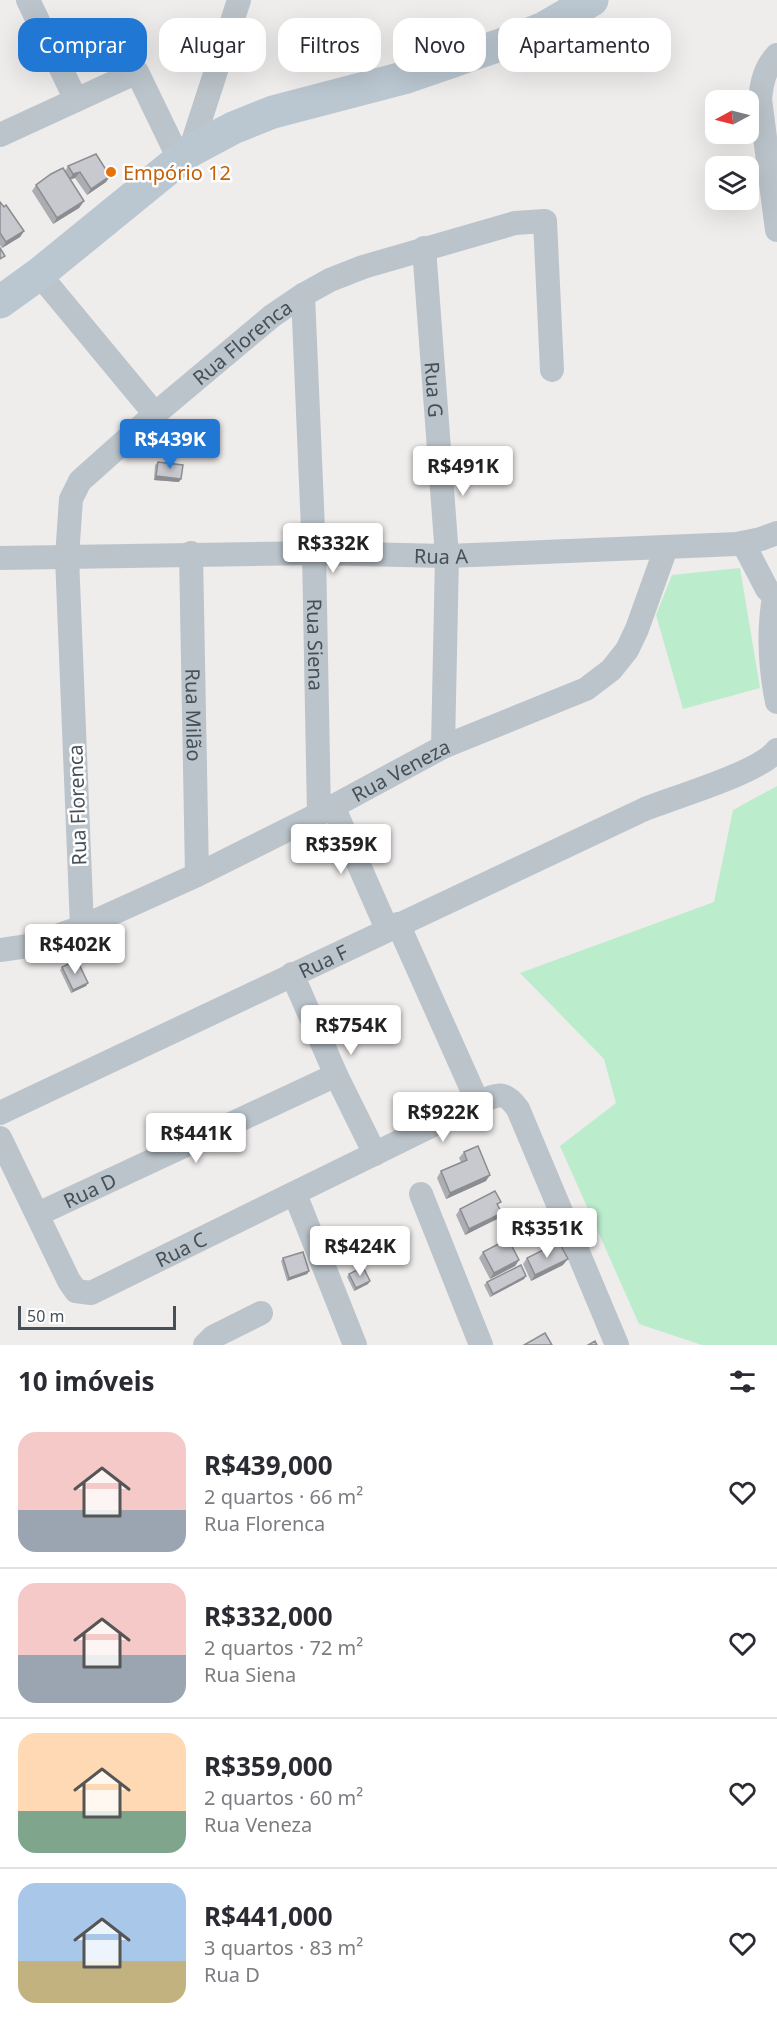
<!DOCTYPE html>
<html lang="pt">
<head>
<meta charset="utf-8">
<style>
  :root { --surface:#fff; --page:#f2f2f3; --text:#2b2b33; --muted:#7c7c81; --line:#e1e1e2; --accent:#2177d4 }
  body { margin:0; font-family:"Noto Sans",sans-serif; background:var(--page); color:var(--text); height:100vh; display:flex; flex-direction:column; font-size:22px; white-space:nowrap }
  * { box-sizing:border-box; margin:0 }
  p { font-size:20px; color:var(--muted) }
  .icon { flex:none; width:33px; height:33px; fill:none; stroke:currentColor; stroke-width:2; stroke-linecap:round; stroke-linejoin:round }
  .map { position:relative; height:1345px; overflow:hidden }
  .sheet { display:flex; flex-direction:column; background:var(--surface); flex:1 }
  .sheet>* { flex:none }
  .hud { position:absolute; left:18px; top:18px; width:741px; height:54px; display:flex; gap:12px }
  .needle { width:39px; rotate:263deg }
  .controls { position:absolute; left:705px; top:90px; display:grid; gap:12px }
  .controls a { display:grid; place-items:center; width:54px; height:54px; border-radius:12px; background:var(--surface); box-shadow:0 6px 24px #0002; font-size:30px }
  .scale { position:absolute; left:18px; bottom:15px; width:158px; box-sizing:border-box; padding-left:6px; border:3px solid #465059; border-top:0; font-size:16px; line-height:21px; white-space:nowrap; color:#465059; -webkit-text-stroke:4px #fff; paint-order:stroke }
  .price { position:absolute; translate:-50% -51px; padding:0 14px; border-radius:6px; background:#fff; color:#222; font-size:20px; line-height:39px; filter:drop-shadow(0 2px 3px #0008) }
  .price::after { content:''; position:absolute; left:50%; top:36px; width:18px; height:14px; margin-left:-9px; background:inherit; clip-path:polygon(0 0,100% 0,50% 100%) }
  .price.current { background:var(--accent); color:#fff }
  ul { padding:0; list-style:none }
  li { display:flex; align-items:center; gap:18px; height:150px; padding:0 18px }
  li+li { border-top:2px solid var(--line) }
  li span { display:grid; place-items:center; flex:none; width:168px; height:120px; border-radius:18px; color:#555 }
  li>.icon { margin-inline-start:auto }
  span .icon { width:72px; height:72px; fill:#fffc; stroke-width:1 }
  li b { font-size:26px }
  h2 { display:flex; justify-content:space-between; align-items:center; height:72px; padding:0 18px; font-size:26px }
  .pill { padding:0 21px; border-radius:18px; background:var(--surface); box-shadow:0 6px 24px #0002; font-size:21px; line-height:54px }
  .pill.current { background:var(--accent); color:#fff }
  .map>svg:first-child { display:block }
  .green { fill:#bbeccc }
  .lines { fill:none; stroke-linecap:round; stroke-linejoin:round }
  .street { stroke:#bbc4cb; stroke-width:24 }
  .secondary { stroke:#bac6d0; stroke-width:33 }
  .wall { fill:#abadb2 }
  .shaded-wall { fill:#8b8d91 }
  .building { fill:#c7c9cf; stroke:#8b8d91; stroke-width:1.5 }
  .food-dot { fill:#e8710a; stroke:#fff; stroke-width:2 }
  .labels { text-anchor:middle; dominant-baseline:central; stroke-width:5; stroke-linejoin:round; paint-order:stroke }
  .food-label { font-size:20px; fill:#c56008; stroke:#fff; text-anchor:start }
  .street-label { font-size:20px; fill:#465059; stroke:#fff }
</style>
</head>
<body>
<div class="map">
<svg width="777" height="1345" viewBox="0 0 777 1345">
  <rect width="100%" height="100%" fill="#efecec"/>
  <!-- green -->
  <g class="green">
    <polygon points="740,568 760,688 683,709 656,615 672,575"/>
    <polygon points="777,786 777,1345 702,1345 639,1324 560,1146 616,1103 604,1059 520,973 714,902 733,810"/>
  </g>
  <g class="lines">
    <!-- street -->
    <g class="street">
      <polyline points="28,0 76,100"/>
      <path d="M777,55C765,68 762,81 760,99L777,230"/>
      <polyline points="0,135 137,72 179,159"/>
      <polyline points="190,151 239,0"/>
      <path id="s1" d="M424,248L447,556L443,747"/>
      <polyline points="39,274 155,414"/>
      <path id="s2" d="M303,295L314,553L319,814"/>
      <polyline points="743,543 767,589 777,599"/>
      <path id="s3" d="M191,553L197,875"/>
      <path id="s4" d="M0,558L314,553L447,556L737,544L761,539L777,533"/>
      <path d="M774,597C768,632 770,667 777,702"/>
      <polyline points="333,806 387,929"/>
      <polyline points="398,924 478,1103"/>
      <path id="s5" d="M82,927L67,557L71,499L80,481L155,414L272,316L303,295L330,280L363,267L515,223L545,221L552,370"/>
      <path id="s6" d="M0,950L28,946L82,927L197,875L319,814L443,747L586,689L611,670L627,650L637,629L666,548"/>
      <polyline points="292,974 336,1075 375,1154"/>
      <path id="s7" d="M0,1113L645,809C675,797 759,773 777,750"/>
      <path id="s8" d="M0,1138L69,1281L76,1291L91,1293L478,1103C497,1094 505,1090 518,1109L617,1345"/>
      <polyline points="295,1194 355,1345"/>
      <polyline points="421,1194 481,1345"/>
      <path id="s9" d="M38,1214L336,1075"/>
      <polyline points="205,1345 213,1337 261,1313"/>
    </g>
    <!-- secondary -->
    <polyline class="secondary" points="0,302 39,274 190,151 233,128 273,112 407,77 509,42 544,28 592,0"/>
  </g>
  <!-- wall -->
  <g class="wall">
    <polygon points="68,166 110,176 106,182 87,195 75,178 70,179 84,201 79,208 53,224 32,191 36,185 65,171"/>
    <polygon points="0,202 24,231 20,237 2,248 0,245"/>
    <polygon points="158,462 179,482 154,480 155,465"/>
    <polygon points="62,967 88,983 86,986 71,993 60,970"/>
    <polygon points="464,1152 486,1181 446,1199 437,1178 441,1171 461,1162 459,1158"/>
    <polygon points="498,1206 497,1219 465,1235 456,1215 460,1209"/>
    <polygon points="483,1252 519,1260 515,1266 490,1279 479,1258"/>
    <polygon points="283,1258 309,1271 307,1274 287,1281 281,1261"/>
    <polygon points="527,1258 563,1265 531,1281 523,1264"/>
    <polygon points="349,1274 368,1284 354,1291 347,1277"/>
    <polygon points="526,1276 524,1279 490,1297 484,1285 487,1282"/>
  </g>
  <!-- shaded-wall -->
  <g class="shaded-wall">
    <polygon points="80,172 75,178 69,180 73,174"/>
    <polygon points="110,176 106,182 87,195 91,189"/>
    <polygon points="84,201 79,208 53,224 57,218"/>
    <polygon points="24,231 20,237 2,248 6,242"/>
    <polygon points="156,476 181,479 179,482 154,480"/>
    <polygon points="88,983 86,986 71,993 73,990"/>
    <polygon points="490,1175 486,1181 446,1199 450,1193"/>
    <polygon points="502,1213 497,1219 465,1235 469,1229"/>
    <polygon points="568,1259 563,1265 531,1281 535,1275"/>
    <polygon points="519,1260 515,1266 490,1279 494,1273"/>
    <polygon points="309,1271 307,1274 287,1281 289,1278"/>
    <polygon points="526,1276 524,1279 490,1297 493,1294"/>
    <polygon points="370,1281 368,1284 354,1291 356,1288"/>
  </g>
  <!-- building -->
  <g class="building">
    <polygon points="96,154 110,176 91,189 80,172 73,174 68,166"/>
    <polygon points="63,168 84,201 57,218 36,185 51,174"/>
    <polygon points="0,202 4,207 6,205 24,231 6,242 0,233"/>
    <polygon points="0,248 5,256 0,259"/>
    <polygon points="158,462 183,465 181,479 156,476"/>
    <polygon points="77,960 88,983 73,990 62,967"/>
    <polygon points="478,1146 490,1175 450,1193 441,1171 467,1160 464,1152"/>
    <polygon points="495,1191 501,1202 497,1204 502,1213 469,1229 460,1209"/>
    <polygon points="508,1239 519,1260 494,1273 483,1252"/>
    <polygon points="559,1242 568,1259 535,1275 527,1258"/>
    <polygon points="303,1252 309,1271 289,1278 283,1258"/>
    <polygon points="521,1265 526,1276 493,1294 487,1282"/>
    <polygon points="363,1267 370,1281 356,1288 349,1274"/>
    <polygon points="545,1333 552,1345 524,1345"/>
    <polygon points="595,1341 597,1345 588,1345"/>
  </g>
  <!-- markers -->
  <circle class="food-dot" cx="111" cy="172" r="6"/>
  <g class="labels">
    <!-- food labels -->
    <g class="food-label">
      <text x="123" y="172">Empório 12</text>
    </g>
    <!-- street labels -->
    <g class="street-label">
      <text stroke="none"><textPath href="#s5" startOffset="662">Rua Florenca</textPath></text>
      <text stroke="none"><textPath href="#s1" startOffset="142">Rua G</textPath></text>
      <text stroke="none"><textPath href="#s4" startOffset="441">Rua A</textPath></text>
      <text stroke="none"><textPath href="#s2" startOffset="350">Rua Siena</textPath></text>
      <text stroke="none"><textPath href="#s3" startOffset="162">Rua Milão</textPath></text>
      <text stroke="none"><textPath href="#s6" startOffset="441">Rua Veneza</textPath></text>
      <text transform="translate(77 805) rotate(-92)">Rua Florenca</text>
      <text stroke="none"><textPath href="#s7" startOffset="357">Rua F</textPath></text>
      <text stroke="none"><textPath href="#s9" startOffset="57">Rua D</textPath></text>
      <text stroke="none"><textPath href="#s8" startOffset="286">Rua C</textPath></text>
    </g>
  </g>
</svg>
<div class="controls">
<a><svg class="needle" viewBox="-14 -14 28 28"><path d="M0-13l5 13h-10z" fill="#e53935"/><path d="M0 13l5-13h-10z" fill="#7c7c81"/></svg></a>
<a><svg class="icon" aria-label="layers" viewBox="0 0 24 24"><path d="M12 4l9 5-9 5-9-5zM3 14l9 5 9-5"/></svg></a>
</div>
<div class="scale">50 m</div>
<b class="price current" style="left:170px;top:470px">R$439K</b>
<b class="price" style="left:463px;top:497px">R$491K</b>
<b class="price" style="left:333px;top:574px">R$332K</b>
<b class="price" style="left:341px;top:875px">R$359K</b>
<b class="price" style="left:75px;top:975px">R$402K</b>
<b class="price" style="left:351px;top:1056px">R$754K</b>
<b class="price" style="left:443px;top:1143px">R$922K</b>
<b class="price" style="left:196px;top:1164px">R$441K</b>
<b class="price" style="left:547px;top:1259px">R$351K</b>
<b class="price" style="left:360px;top:1277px">R$424K</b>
<div class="hud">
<a class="pill current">Comprar</a>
<a class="pill">Alugar</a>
<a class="pill">Filtros</a>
<a class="pill">Novo</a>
<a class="pill">Apartamento</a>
</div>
</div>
<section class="sheet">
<h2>10 imóveis<svg class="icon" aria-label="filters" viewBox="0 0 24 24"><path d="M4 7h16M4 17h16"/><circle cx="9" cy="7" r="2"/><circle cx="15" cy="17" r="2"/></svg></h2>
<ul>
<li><span style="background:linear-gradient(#f6c9c9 65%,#9aa5b1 0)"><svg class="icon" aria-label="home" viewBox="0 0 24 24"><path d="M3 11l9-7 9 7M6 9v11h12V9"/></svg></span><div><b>R$439,000</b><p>2 quartos · 66 m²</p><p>Rua Florenca</p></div><svg class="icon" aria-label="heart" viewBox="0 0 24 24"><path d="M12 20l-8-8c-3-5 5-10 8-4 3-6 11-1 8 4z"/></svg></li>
<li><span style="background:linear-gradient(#f6c9c9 60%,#9aa5b1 0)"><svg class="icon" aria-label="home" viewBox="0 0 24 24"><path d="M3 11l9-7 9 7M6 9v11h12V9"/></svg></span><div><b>R$332,000</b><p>2 quartos · 72 m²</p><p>Rua Siena</p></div><svg class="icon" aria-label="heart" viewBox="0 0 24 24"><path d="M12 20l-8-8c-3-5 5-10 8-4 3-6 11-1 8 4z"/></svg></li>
<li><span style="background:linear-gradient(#ffd9b3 65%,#7fa58c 0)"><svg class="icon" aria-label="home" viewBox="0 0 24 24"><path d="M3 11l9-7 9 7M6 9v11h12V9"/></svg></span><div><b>R$359,000</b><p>2 quartos · 60 m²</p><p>Rua Veneza</p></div><svg class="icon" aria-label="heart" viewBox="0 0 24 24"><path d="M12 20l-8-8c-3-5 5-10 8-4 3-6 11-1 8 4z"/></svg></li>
<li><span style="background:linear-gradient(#a9c7e8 65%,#c2b280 0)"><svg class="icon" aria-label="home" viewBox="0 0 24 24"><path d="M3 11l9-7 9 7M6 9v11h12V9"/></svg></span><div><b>R$441,000</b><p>3 quartos · 83 m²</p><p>Rua D</p></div><svg class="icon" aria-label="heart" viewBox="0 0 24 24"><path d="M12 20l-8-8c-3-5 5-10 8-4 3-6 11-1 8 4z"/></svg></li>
</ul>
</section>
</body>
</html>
